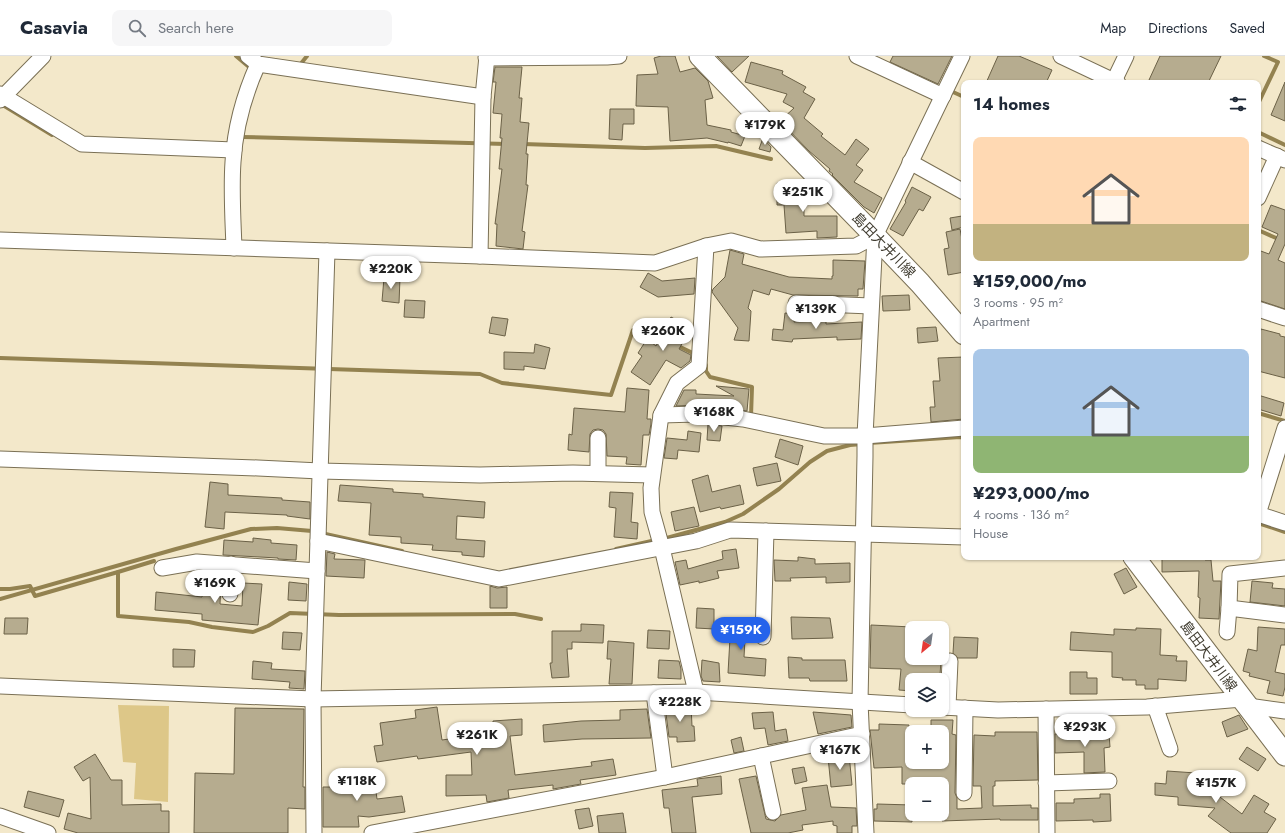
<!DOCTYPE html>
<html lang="en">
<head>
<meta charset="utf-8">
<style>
  :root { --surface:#fff; --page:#f6f6f7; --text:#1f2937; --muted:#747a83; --line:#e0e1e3; --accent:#2563eb }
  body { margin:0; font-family:Jost,"Noto Sans JP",sans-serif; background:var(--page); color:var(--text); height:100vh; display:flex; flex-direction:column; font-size:15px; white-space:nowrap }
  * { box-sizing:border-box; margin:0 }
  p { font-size:13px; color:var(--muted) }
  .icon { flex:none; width:22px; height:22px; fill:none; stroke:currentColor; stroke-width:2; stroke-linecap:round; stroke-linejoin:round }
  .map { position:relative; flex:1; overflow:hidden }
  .side { position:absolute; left:961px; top:24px; width:300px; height:480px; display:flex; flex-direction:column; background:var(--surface); border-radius:8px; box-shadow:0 1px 3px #0004 }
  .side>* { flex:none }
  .needle { width:26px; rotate:209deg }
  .controls { position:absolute; left:905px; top:565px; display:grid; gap:8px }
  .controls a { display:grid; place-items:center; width:44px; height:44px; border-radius:8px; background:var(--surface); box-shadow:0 1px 3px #0004; font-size:20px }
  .price { position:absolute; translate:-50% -34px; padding:0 9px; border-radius:14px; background:#fff; color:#222; font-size:13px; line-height:26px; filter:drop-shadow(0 1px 2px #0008) }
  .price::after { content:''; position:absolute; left:50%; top:24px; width:12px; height:9px; margin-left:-6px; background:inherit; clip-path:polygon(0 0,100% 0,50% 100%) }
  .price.active { background:var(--accent); color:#fff }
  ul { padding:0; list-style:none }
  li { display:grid; align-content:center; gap:8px; height:212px; padding:0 12px }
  li span { display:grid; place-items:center; height:124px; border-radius:8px; color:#555 }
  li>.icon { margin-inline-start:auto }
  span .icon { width:72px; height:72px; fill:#fffc; stroke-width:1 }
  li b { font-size:17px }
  h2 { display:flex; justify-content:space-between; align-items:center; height:48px; padding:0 12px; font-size:17px }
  header { display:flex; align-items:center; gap:24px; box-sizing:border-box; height:56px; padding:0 20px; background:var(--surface); border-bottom:1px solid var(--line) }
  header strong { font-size:19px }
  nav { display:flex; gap:22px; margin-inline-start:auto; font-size:14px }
  .search { width:280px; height:36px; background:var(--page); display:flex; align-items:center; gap:10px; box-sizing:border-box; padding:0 14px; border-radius:8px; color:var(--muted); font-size:15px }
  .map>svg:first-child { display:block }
  .green { fill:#ddc788 }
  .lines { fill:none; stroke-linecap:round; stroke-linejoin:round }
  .stream { stroke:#938250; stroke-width:4 }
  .building { fill:#b6ac8f; stroke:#6b6147 }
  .minor-casing { stroke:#7a7055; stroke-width:17 }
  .secondary-casing { stroke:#7a7055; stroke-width:23 }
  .minor { stroke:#fff; stroke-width:15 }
  .secondary { stroke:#fff; stroke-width:21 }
  .labels { text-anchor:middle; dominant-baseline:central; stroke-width:4; stroke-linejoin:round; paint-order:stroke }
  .street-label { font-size:14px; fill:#413d31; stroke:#fff }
</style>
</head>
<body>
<header>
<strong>Casavia</strong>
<div class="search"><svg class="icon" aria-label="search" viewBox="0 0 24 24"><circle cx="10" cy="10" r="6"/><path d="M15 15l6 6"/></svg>Search here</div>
<nav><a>Map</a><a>Directions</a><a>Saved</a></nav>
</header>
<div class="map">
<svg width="1285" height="777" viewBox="0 0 1285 777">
  <rect width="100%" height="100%" fill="#f3e8ca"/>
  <!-- green -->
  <polygon class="green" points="118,649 169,650 168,746 134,743 136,707 123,706"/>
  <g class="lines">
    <!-- stream -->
    <g class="stream">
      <polyline points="236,0 249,11 254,9"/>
      <polyline points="299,10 307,0"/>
      <polyline points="953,36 964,41"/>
      <polyline points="1,48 52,79"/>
      <polyline points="1258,48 1278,6 1264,0"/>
      <polyline points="1258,76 1285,89"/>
      <polyline points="242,81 506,88"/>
      <polyline points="523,88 645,92 716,90 771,103"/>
      <polyline points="1258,174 1285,186"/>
      <polyline points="676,289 697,299"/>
      <polyline points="0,302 480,318 502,327 611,339 633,274 644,273 665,284"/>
      <polyline points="706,309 706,315 710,321 752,331 751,360"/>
      <polyline points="1258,357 1285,365"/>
      <polyline points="869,387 960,381 964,382"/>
      <polyline points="1258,467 1285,476"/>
      <polyline points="663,483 725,466 743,458 779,433 810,406 827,395 850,389 862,388"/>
      <polyline points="616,493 656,484"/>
      <polyline points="154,505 118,516 118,560 189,566 212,571 253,576 268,570 290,557 339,559 515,558 541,563"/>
      <polyline points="0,533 10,533 30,530 35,540 118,516"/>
      <polyline points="0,543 176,493 251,473 277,472 312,475 402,495"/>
    </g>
  </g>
  <!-- building -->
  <g class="building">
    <polygon points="661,0 675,0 680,16 695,12 708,25 713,42 705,44 707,69 731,74 731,76 745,80 741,90 728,86 728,87 707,82 670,85 668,51 636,50 637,19 658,18 654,2"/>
    <polygon points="717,0 749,0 732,16"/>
    <polygon points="893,0 952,0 938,28 890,6"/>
    <polygon points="998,0 1019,0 1052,14 1046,27 986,27"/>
    <polygon points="1160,0 1221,0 1208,27 1155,27 1149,24"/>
    <polygon points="751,6 783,15 782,18 806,31 803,36 815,43 804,62 823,78 821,80 845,99 856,83 869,93 856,109 863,114 854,126 882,142 874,157 864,151 832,119 833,118 829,115 830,113 809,95 780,65 794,52 783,46 787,38 745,26"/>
    <polygon points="495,11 522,11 519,42 522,42 520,66 529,67 526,98 528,98 526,129 528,129 522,175 525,176 523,193 496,190 497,168 495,168 502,113 499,113 502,82 500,82 502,58 493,57 496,26 493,26"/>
    <polygon points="1285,26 1285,65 1271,59"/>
    <polygon points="610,53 634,53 634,68 623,68 622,84 609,83"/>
    <polygon points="763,82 771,91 770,96 759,93"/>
    <polygon points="777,127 804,127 804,160 837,160 837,181 817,182 817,175 786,177 784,149 777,149"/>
    <polygon points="912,131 931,141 923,155 919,153 903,180 890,173 906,146 905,145"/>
    <polygon points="1271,149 1285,154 1285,188 1278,204 1285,207 1285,253 1258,244 1258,194 1269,198 1278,178 1262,171"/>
    <polygon points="962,160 964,171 952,174 950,162"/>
    <polygon points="960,173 964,194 964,216 948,219 944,193 949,192 946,176"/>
    <polygon points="730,194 744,198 742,208 789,221 832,223 832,220 833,220 833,204 865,205 863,233 858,233 858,240 793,239 771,233 769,239 753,234 748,252 751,255 749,285 734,284 738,272 712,236 713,233 725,221"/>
    <polygon points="648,217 662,225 695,222 694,238 658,241 640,231"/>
    <polygon points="384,222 400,222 399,247 382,245"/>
    <polygon points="909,239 910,254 883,255 882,240"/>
    <polygon points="405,244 425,245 424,262 404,261"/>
    <polygon points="785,257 795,258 794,266 826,265 826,268 862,266 861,283 837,284 837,281 793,283 792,286 772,284 773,273 783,274"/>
    <polygon points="492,261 508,263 505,280 489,277"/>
    <polygon points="671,261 691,272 679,293 691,299 690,305 681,312 666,304 650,329 631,316 642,300 638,297 647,283 656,290"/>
    <polygon points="936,271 938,285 918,287 917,272"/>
    <polygon points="1261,273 1280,278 1280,280 1285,281 1285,322 1258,315 1258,285"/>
    <polygon points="535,288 550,292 545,313 524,310 524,314 504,313 504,296 534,297"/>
    <polygon points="964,301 964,363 931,366 930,351 935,351 933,325 940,325 938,302"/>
    <polygon points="716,330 749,333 747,355 698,349 676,350 684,334 696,334 696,338 734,340"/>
    <polygon points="627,332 649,334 647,363 651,363 651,368 649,379 643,379 641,409 626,408 627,401 607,400 606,378 603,374 598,373 593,374 590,378 589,396 568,394 569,378 572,379 574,352 625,356"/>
    <polygon points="1258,339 1284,347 1281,360 1258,353"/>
    <polygon points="708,368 722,370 720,385 707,384"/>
    <polygon points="688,375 701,377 699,396 678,394 677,403 664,402 667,382 687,384"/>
    <polygon points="780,383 803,390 798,409 775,401"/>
    <polygon points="777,407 781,425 757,430 753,412"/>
    <polygon points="708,419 712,436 740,429 744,448 721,453 720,451 700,456 692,424"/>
    <polygon points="210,426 228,428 228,439 282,442 282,444 310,446 310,463 287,460 287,459 225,456 224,473 205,471"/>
    <polygon points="340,429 393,433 393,436 423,438 423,441 485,446 484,462 457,460 456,483 485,485 484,501 462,499 462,496 432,494 433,489 401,487 401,481 369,479 371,447 338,445"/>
    <polygon points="610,436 633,437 631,466 638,467 637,483 614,481 616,452 609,451"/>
    <polygon points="694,451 699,470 675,475 671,456"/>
    <polygon points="253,482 271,484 271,487 297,489 296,504 278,503 278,502 223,499 224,484 253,486"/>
    <polygon points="736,493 739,512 717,515 719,522 699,527 699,525 680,529 675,506 686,504 688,513 723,503 722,495"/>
    <polygon points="327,496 335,498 334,503 365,504 364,522 326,520"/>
    <polygon points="798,501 815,503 815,508 850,507 850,526 826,527 826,521 790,522 791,525 775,525 774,504 798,505"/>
    <polygon points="1162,501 1205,501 1205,504 1211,504 1213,525 1221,525 1219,563 1199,562 1200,542 1198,541 1199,515 1162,516"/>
    <polygon points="1126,512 1137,531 1124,538 1114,518"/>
    <polygon points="203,522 221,523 220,548 242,550 243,527 262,528 258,569 202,564 202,558 155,554 156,536 202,541"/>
    <polygon points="1252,525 1273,527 1272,532 1285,533 1285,550 1250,546"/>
    <polygon points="289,526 307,528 306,545 288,544"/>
    <polygon points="490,530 497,532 507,531 507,552 490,552"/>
    <polygon points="697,552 714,553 714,573 696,572"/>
    <polygon points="791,561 830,562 833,582 792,583"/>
    <polygon points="5,562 28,562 27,578 4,578"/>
    <polygon points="723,564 746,565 744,601 766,603 765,620 728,617 730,582 722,581"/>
    <polygon points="581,568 604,569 603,587 572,586 572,593 567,593 569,621 552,622 550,607 552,607 552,575 581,575"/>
    <polygon points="871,569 912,571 912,602 914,602 914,603 941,604 940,619 913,618 912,635 899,634 901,613 870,612"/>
    <polygon points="1258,571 1285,573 1285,589 1281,589 1275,616 1285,618 1285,631 1283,640 1267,637 1270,625 1249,620 1250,617 1243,615 1248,593 1257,595"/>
    <polygon points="1136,572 1161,573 1160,599 1177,600 1176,605 1187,605 1186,625 1158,623 1158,633 1145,633 1145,629 1136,629 1136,624 1122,624 1123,622 1112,621 1112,596 1070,594 1071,576 1114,579 1114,573 1136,574"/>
    <polygon points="648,574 670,575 669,593 647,592"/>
    <polygon points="283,576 302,577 300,594 282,593"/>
    <polygon points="954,581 978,582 977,602 958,602 953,597"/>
    <polygon points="608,585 634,587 632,628 609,628 611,603 607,603"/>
    <polygon points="173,593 195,594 194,611 173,611"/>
    <polygon points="788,601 802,602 802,604 845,604 847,625 810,625 809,622 789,622"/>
    <polygon points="659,604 679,605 681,613 681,623 658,622"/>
    <polygon points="702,604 719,607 720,626 703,625 701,620"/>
    <polygon points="253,605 272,607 271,613 305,615 304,633 289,632 290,626 252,623"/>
    <polygon points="1070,616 1087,616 1087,622 1097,622 1097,638 1070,638"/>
    <polygon points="691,649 692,670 694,670 695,685 677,686 677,681 669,681 665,650"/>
    <polygon points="437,651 442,684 470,680 470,671 493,670 493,665 522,663 522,679 510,680 515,719 592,710 591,706 613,703 616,719 580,724 581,728 553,733 553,729 508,734 509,742 487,746 486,739 446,740 446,719 472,719 471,696 418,703 417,700 377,706 374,690 383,689 380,667 416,662 415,654"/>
    <polygon points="235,652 304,653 303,731 305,731 305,753 288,752 288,777 194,777 195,717 234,718"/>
    <polygon points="647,653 651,682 582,683 544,686 543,669 581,665 620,664 620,654"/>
    <polygon points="773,656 775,675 786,673 788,685 768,689 765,672 754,673 752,657"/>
    <polygon points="813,656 851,659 852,671 818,678"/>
    <polygon points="1239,659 1248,673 1227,681 1222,666"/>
    <polygon points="931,664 953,664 952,678 956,679 955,737 957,742 957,753 982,752 981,730 973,730 974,679 995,680 995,676 1037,676 1038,724 995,725 995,730 993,730 993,750 1031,749 1031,752 1038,752 1038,764 1000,764 1000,763 942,765 942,728 902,728 902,711 874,712 870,674 879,674 879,668 909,669 908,695 912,695 912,706 942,706 942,676 931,676"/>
    <polygon points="1086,675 1099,675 1099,678 1109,678 1110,691 1104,692 1105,716 1084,717 1084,696 1055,697 1055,678 1087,677"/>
    <polygon points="741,681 744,695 734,697 731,684"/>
    <polygon points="1247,691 1266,703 1258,715 1239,703"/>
    <polygon points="95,698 111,724 122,724 122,749 161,748 161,755 169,755 169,777 78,777 64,773 68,757 91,763 90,721 83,725 74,711"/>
    <polygon points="849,698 852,729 831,731 828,701"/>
    <polygon points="804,711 807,725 795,728 792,713"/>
    <polygon points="373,714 377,743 402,740 405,756 369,761 358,760 359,771 323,771 323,731 353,731 351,717"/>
    <polygon points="1167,715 1196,717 1198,722 1208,723 1207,731 1242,758 1254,739 1269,748 1264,756 1276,763 1267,777 1231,777 1208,760 1215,752 1178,749 1178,741 1155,739 1155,727 1166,728"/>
    <polygon points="721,720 722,738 692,741 696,777 672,777 669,752 664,752 662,734 698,730 697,723"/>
    <polygon points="756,720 766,763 775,765 781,759 806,754 802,732 827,729 831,751 856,752 857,770 852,770 852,777 837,777 837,770 833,769 833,765 802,769 803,774 788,777 751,777 739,723"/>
    <polygon points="28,735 64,744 59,761 24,751"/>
    <polygon points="1100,738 1110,738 1111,765 1093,766 1093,764 1056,765 1056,747 1074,747 1074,743 1100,742"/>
    <polygon points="877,748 912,749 912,766 874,765 874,753 877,753"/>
    <polygon points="589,752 593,770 579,773 575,754"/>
    <polygon points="623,757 626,777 599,777 597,760"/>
  </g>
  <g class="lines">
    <defs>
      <g id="minor">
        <polyline points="248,0 258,8 483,41"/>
        <polyline points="857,0 943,40"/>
        <polyline points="1061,0 1118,27"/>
        <polyline points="486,2 607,1 619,0"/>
        <polyline points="1114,25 1126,0"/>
        <polyline points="0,38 82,88 234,94"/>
        <polyline points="0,44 43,0"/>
        <polyline points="1258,92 1285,104"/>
        <polyline points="910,106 964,136"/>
        <polyline points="1258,142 1277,100"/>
        <polyline points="0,184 480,200 655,207 706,190 731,185 760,193 856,190 875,180"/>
        <path d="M234,192C233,163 231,134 233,106C235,72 244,39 258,8"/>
        <polyline points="480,200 483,41 487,0"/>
        <polyline points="796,247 871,250"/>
        <polyline points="1258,253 1285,262"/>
        <polyline points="661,359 697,358 743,363 824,380 865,380 964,372"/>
        <polyline points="598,382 598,417"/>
        <polyline points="0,403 258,412 320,415 480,419 573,417 652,419"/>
        <polyline points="1258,458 1285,372"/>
        <polyline points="1258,458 1285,467"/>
        <polyline points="318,485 499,523 696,485 730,474 964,481"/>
        <polyline points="162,512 197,506 317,515"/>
        <polyline points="230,538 231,508"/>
        <polyline points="1229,552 1285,559"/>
        <polyline points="1227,576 1229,552 1230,518 1285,512"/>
        <polyline points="763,581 766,475"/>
        <polyline points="0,630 313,643 696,636 912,649"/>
        <polyline points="696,636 662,492 652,456 651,432 661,359 677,327 699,310 706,190"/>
        <polyline points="654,637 665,721"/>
        <polyline points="1155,650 1170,693"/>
        <polyline points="1248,650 1285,655"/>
        <polyline points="942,651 998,654 1147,651 1242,643"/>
        <polyline points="948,651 950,605"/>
        <polyline points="1046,653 1047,777"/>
        <polyline points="761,700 773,756"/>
        <polyline points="1046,727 1109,725"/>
        <polyline points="964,737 965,652"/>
        <polyline points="0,760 48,777"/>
        <polyline points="314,777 313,643 327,195"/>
        <polyline points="372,777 665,721 862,678"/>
        <polyline points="866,777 860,646 865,400 865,380 875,180 962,0"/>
      </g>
      <g id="secondary">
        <polyline points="700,0 875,180 920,227 964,278"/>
        <polyline points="1134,501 1285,699"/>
      </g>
    </defs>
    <!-- minor casing -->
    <use href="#minor" class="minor-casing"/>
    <!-- secondary casing -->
    <use href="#secondary" class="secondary-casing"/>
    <!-- minor -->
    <use href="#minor" class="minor"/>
    <!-- secondary -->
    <use href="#secondary" class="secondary"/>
  </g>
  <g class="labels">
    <!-- street labels -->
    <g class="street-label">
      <text transform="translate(884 189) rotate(46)">島田大井川線</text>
      <text transform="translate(1209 600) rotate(53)">島田大井川線</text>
    </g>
  </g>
</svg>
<div class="controls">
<a><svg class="needle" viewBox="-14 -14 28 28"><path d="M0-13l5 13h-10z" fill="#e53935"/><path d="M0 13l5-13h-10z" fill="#747a83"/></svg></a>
<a><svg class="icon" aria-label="layers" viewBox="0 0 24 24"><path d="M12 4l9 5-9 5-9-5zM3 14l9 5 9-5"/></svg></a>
<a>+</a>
<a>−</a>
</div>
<b class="price" style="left:765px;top:90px">¥179K</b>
<b class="price" style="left:803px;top:157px">¥251K</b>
<b class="price" style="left:391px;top:234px">¥220K</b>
<b class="price" style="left:816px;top:274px">¥139K</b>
<b class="price" style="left:663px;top:296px">¥260K</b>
<b class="price" style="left:714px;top:377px">¥168K</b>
<b class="price" style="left:215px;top:548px">¥169K</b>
<b class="price active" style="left:741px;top:595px">¥159K</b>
<b class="price" style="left:680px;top:667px">¥228K</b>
<b class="price" style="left:1085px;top:692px">¥293K</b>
<b class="price" style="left:477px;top:700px">¥261K</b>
<b class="price" style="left:840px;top:715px">¥167K</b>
<b class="price" style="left:357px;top:746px">¥118K</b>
<b class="price" style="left:1216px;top:748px">¥157K</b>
<section class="side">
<h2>14 homes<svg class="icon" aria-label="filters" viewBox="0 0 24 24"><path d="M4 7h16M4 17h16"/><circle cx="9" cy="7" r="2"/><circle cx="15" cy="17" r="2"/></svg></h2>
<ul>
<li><span style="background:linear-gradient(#ffd9b3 70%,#c2b280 0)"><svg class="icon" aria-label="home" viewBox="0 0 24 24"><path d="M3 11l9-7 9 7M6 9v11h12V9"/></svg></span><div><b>¥159,000/mo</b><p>3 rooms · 95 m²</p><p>Apartment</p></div></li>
<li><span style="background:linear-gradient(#a9c7e8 70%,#8fb573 0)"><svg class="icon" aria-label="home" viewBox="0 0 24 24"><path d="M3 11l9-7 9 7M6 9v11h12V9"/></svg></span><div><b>¥293,000/mo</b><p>4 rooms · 136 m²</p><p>House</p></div></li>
</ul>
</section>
</div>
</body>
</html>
